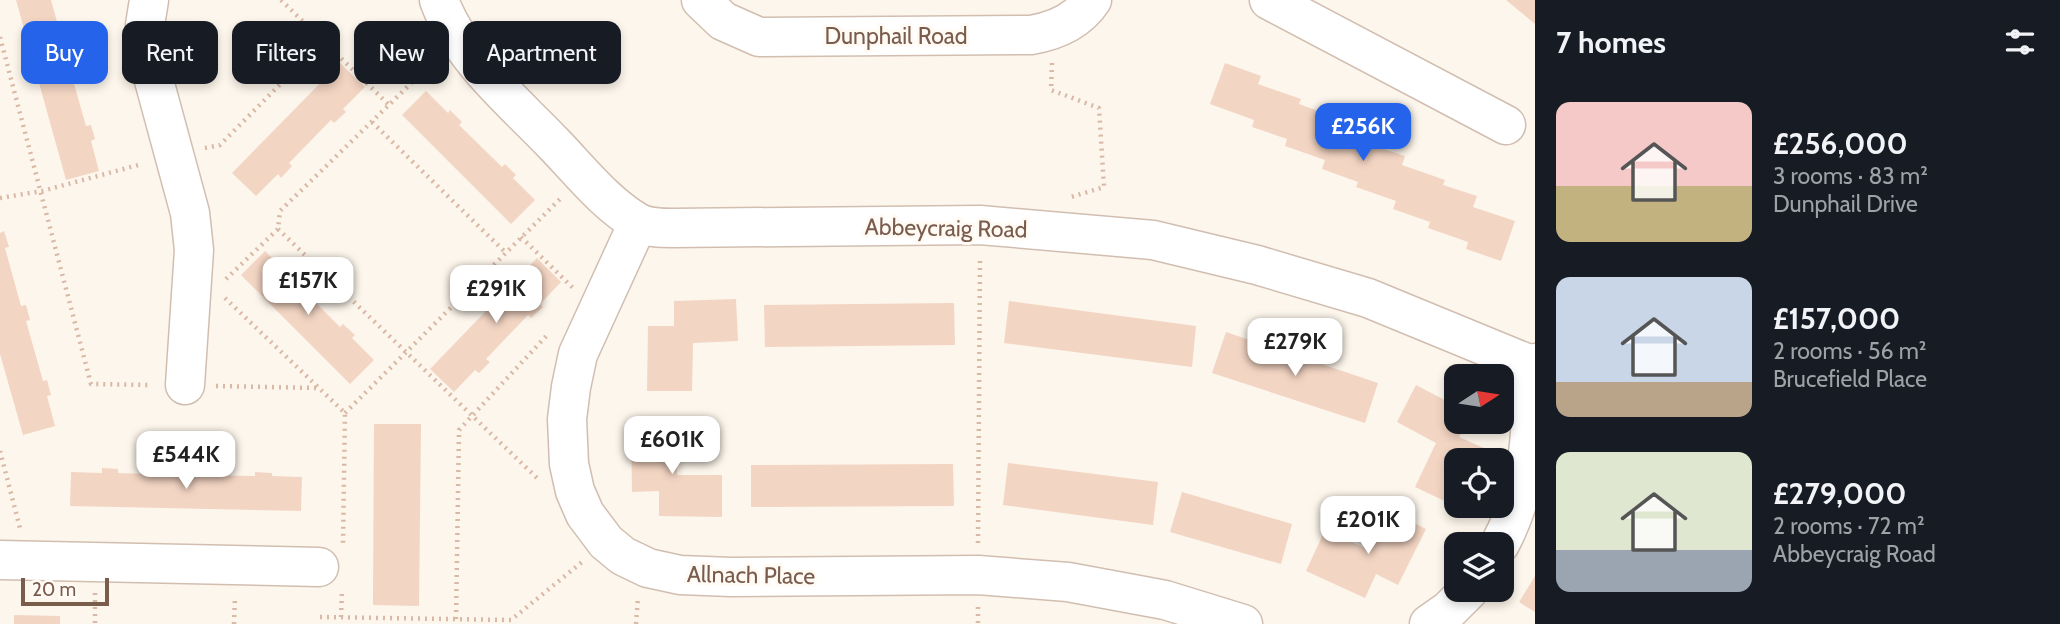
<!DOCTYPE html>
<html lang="en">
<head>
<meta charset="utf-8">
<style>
  :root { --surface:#171b24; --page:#20242c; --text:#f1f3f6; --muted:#9ea1a6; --accent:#2563eb }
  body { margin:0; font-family:Cabin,sans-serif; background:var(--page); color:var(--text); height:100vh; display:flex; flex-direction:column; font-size:26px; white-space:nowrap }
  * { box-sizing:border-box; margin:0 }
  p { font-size:23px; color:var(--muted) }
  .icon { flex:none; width:38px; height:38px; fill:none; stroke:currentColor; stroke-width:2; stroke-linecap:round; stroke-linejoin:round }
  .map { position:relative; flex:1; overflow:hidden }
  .panel { display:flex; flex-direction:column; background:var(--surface); width:525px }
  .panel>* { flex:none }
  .banner { position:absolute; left:21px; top:21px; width:665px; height:63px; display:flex; gap:14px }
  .needle { width:46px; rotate:78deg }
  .buttons { position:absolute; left:1444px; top:364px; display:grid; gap:14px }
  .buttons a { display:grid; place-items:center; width:70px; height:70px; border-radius:14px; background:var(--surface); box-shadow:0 4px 10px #0003; font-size:35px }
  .scale { position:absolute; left:21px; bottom:18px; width:88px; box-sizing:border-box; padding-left:7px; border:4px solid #7a5c4d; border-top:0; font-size:19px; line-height:24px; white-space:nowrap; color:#7a5c4d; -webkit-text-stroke:5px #fffaf3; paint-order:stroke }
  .price { position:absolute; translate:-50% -60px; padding:0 16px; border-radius:14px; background:#fff; color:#222; font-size:23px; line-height:46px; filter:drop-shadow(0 2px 4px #0008) }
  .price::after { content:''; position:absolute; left:50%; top:42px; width:21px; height:16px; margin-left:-10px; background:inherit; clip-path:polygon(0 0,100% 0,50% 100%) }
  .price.selected { background:var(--accent); color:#fff }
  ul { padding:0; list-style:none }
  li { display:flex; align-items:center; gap:21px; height:175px; padding:0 21px }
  li span { display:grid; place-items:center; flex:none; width:196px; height:140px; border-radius:14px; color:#555 }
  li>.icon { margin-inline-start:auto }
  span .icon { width:84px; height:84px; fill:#fffc; stroke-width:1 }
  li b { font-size:30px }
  h2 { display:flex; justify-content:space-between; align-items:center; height:84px; padding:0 21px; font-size:30px }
  .pill { padding:0 24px; border-radius:14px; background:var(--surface); box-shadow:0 4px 10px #0003; font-size:24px; line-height:63px }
  .pill.selected { background:var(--accent); color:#fff }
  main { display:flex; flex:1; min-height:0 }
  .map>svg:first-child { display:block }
  .building { fill:#f3d5c3 }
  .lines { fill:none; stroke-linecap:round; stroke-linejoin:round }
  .minor-casing { stroke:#d1beb0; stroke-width:41 }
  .path { stroke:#d9b8a5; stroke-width:4.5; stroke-dasharray:2 5; stroke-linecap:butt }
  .minor { stroke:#fff; stroke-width:38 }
  .labels { text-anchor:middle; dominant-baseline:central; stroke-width:6; stroke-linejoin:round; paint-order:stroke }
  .street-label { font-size:23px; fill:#7a5c4d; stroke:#fffaf3 }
</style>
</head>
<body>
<main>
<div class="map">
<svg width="1535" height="624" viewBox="0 0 1535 624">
  <rect width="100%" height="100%" fill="#fdf6ec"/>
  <!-- building -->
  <g class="building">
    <polygon points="16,0 51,0 65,51 70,50 74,65 69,66 86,126 91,125 95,139 91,141 99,171 66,180"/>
    <polygon points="1506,0 1535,0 1535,24"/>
    <polygon points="340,63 365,87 343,109 346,112 334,123 331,120 289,163 292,166 281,178 278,174 256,196 232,173"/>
    <polygon points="1225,63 1261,76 1258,84 1301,99 1299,104 1332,116 1329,125 1373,140 1371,145 1405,156 1402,165 1445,180 1443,185 1477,196 1473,207 1515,221 1501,261 1466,249 1468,242 1428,228 1430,222 1393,209 1396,201 1356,187 1358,182 1322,169 1325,160 1285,146 1287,139 1252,127 1254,120 1210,104"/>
    <polygon points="426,91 448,113 450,110 462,122 459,125 502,167 505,164 516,175 513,178 535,200 511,224 402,115"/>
    <polygon points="4,231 9,247 5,248 21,306 26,305 30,320 26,321 43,381 47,380 51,395 47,396 55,426 23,435 0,354 0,233"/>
    <polygon points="265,251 286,272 289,270 301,281 297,284 340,327 343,324 355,335 352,338 374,360 350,384 241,275"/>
    <polygon points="537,258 561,282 540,304 543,307 531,318 528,315 486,359 490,362 479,373 475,370 454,392 430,369"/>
    <polygon points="736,299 738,341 693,343 692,391 647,391 648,326 674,326 674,301"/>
    <polygon points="1009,301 1196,326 1192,367 1004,343"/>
    <polygon points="954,303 955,345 765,347 764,305"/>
    <polygon points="1226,332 1378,383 1365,423 1212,373"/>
    <polygon points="1416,385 1456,406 1456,422 1468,422 1459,437 1484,448 1478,460 1456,460 1455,506 1415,487 1436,443 1397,422"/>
    <polygon points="374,424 421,424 419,606 373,605"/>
    <polygon points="676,426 677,475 722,475 722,517 659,516 659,491 632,492 631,428"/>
    <polygon points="1008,463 1158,482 1153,525 1003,505"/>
    <polygon points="953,464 954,506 751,507 751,465"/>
    <polygon points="102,468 118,469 118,473 179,475 179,470 195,471 195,475 255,476 255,472 272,473 272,476 302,477 301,511 70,506 71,472 102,473"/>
    <polygon points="1182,492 1292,524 1281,564 1170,532"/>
    <polygon points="1388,510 1426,529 1398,585 1376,574 1365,598 1306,571 1325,530 1369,550"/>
    <polygon points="1535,576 1535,612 1519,602"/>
    <polygon points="14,615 60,616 60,624 14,624"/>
  </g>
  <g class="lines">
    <defs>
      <g id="minor">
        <polyline points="149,0 145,25 146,51 190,213 194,250 185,385"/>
        <path d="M439,0C460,58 513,101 555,145C580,171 605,203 637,222C647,228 661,228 673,228L980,225L1153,240L1257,265L1368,298L1531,365L1535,363"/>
        <path d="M701,0L723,21L759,37L1031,35C1055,31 1078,21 1092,0"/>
        <polyline points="1269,0 1506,125"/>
        <polyline points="638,223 578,354 571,387 567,419 569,464 575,491 585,514 606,542 623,556 648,568 680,575 731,577 978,575 1068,582 1165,600 1243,624"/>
        <path d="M1500,544C1530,488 1533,428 1531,365"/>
        <polyline points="0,560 319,567"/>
        <polyline points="1429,624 1449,610 1469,590"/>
      </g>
    </defs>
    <!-- minor casing -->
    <use href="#minor" class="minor-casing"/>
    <!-- path -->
    <g class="path">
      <polyline points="281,0 389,105"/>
      <polyline points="0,37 91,384 151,385"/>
      <polyline points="1052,63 1051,90 1099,108 1104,187 1071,197"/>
      <polyline points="372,122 506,253"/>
      <polyline points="205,148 220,145 323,41"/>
      <polyline points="0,198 42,191 142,164"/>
      <polyline points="278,229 537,478"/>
      <polyline points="521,237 573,288"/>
      <polyline points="226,279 278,229 280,211 435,60"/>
      <polyline points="225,298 345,413 343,543"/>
      <polyline points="216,386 318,388"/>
      <polyline points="345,413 560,199"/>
      <polyline points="0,451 20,528"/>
      <polyline points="978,543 980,257"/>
      <polyline points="95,593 95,624"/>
      <polyline points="978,607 978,624"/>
      <polyline points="320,617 511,620 582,562"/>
      <polyline points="341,617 342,590"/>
      <polyline points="456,619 459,430 549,333"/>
      <polyline points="234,624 235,597"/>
      <polyline points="636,624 638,598"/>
    </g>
    <!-- minor -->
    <use href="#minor" class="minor"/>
  </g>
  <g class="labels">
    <!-- street labels -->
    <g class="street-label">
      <text x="896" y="36">Dunphail Road</text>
      <text transform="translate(946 228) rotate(1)">Abbeycraig Road</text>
      <text transform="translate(751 575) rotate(1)">Allnach Place</text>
    </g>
  </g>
</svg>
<div class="buttons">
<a><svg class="needle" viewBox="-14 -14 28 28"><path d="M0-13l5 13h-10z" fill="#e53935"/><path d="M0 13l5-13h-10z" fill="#9ea1a6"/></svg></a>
<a><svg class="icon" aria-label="locate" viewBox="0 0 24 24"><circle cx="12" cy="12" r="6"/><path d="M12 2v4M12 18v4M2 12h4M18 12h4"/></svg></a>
<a><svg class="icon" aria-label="layers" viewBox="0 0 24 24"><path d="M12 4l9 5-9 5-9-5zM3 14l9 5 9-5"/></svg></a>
</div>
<div class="scale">20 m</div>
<b class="price selected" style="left:1363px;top:163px">£256K</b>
<b class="price" style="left:308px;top:317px">£157K</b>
<b class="price" style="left:496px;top:325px">£291K</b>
<b class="price" style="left:1295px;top:378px">£279K</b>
<b class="price" style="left:672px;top:476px">£601K</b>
<b class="price" style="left:186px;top:491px">£544K</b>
<b class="price" style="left:1368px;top:556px">£201K</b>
<div class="banner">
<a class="pill selected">Buy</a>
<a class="pill">Rent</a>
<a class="pill">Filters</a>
<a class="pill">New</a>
<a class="pill">Apartment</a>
</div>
</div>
<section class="panel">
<h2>7 homes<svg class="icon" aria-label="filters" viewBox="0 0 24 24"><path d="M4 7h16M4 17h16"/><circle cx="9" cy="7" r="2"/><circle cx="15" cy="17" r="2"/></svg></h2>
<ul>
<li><span style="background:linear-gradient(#f6c9c9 60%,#c2b280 0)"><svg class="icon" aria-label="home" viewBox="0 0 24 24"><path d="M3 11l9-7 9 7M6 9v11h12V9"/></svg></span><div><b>£256,000</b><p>3 rooms · 83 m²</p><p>Dunphail Drive</p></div></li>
<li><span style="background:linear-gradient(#c9d6e8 75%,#b9a48a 0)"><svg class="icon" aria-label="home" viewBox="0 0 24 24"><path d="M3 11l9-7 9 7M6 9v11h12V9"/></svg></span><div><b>£157,000</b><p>2 rooms · 56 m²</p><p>Brucefield Place</p></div></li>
<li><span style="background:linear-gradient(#dfe7d0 70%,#9aa5b1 0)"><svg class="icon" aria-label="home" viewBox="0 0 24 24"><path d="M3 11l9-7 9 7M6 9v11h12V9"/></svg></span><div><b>£279,000</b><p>2 rooms · 72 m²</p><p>Abbeycraig Road</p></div></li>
</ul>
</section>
</main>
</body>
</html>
